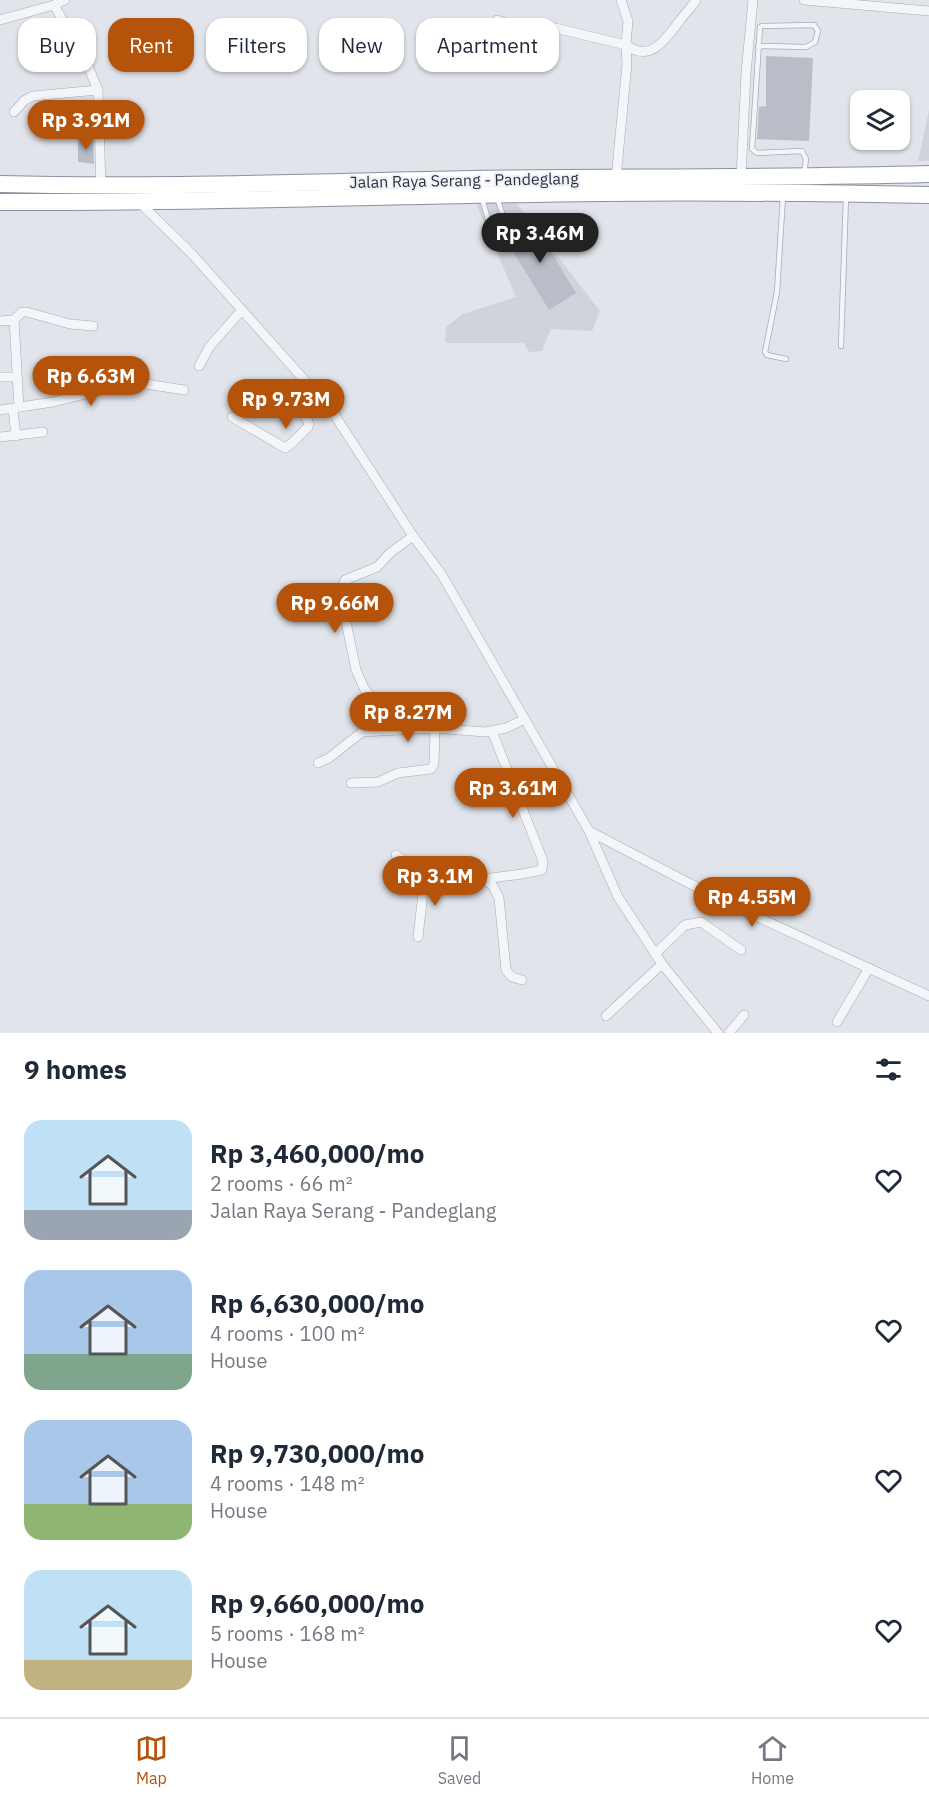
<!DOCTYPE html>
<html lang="en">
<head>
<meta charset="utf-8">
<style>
  :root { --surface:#fff; --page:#f6f6f7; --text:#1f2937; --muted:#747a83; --line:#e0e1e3; --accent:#b45309 }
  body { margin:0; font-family:"IBM Plex Sans",sans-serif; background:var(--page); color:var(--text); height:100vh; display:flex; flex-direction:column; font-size:22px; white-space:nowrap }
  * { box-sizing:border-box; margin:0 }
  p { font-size:20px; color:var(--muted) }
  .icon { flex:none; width:33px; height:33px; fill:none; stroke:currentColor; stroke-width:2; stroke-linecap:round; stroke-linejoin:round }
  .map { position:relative; height:1033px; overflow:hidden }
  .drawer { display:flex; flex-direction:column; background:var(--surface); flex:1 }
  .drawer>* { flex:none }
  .hud { position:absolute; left:18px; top:18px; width:600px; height:54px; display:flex; gap:12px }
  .tools { position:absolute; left:850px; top:90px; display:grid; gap:12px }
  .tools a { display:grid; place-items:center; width:60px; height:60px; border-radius:12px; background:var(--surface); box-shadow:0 2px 4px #0004; font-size:30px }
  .price { position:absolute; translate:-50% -51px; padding:0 14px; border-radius:21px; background:var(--accent); color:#fff; font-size:20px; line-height:39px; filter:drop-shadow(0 2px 3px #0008) }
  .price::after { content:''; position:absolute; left:50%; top:36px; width:18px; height:14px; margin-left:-9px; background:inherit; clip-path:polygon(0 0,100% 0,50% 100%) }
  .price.active { background:#222; color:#fff }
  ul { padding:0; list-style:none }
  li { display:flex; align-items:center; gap:18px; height:150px; padding:0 24px }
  li span { display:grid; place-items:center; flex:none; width:168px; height:120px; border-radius:18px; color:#555 }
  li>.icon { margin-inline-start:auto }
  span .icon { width:72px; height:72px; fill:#fffc; stroke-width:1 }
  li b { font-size:26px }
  h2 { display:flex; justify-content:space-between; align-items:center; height:72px; padding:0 24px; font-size:26px }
  .tag { padding:0 21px; border-radius:18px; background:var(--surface); box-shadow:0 2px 4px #0004; font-size:21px; line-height:54px }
  .tag.active { background:var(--accent); color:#fff }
  .dock { display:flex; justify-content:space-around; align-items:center; height:84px; border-top:2px solid var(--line); background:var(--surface); font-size:16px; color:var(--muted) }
  .dock a { display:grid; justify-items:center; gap:3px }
  .dock .active { color:var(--accent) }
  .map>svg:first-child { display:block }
  .built { fill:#cfd3dc }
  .building { fill:#b8bdc7 }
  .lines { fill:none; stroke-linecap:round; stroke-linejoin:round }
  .service-casing { stroke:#a6abb4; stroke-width:6 }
  .minor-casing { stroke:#a6abb4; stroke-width:10 }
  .trunk-casing { stroke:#8990a0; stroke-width:18 }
  .service { stroke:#f4f5f8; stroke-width:4.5 }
  .minor { stroke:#f4f5f8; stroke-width:9 }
  .trunk { stroke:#fff; stroke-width:16 }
  .labels { text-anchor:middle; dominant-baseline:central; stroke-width:4.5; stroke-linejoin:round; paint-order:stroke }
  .street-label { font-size:16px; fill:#2a3141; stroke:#f1f3f7 }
</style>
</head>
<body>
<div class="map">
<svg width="929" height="1033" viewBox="0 0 929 1033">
  <rect width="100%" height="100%" fill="#e1e4ea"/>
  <!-- built -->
  <g class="built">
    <polygon points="929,110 929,161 918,161"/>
    <polygon points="474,199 513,199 600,311 592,331 551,329 542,351 529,352 524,343 445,343 446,327 463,314 516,297"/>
  </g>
  <!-- building -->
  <g class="building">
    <polygon points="766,56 813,58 809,141 757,139 759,107 766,106"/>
    <polygon points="78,138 93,139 94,164 78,162"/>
    <polygon points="530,218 576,293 549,310 503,235"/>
  </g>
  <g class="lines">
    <defs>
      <g id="service">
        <polyline points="758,46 806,47 815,42 818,31 814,25 762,26 760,27 752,149 757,153 802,151 806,159 804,174"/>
        <polyline points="783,196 777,292 765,352 767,355 786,359"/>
        <polyline points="482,199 488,219 497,223 503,216 497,197"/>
        <polyline points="841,346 846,196"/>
      </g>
      <g id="minor">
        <path d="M621,0L628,21L626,45C652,64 667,37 681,19C686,12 692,7 696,0"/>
        <polyline points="804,0 929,11"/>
        <polyline points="54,5 65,0"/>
        <polyline points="0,20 54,5 85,59 98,90 101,187"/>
        <polyline points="497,20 506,23 555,28 626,45 627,64 616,178"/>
        <polyline points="14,112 25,100 33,96 98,90"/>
        <polyline points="741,177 746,73 753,0"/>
        <polyline points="140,203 192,254 332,411 413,536 442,575 589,831 618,897 662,964 718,1033"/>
        <polyline points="14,320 22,312 27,312 70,324 93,326"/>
        <polyline points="0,321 14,320 19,407"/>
        <polyline points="199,366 210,346 242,310"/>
        <polyline points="0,377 17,377"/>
        <polyline points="13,409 16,436"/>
        <polyline points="0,410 53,402 119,386 140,383 184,390"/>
        <polyline points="232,417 285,448 292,443 308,427 309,424 304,414 306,411 323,401"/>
        <polyline points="0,437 43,432"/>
        <polyline points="397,730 364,688 356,670 340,593 345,580 377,567 390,553 413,536"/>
        <polyline points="318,763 329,758 362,732 435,728 485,732 506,728 525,719"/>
        <polyline points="351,783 378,782 398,773 431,769 434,764 435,728"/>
        <polyline points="589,831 727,903 929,996"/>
        <polyline points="396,855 425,875 484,879 493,886 499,898 506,970 512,977 522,980"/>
        <polyline points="484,879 522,874 542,870 543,861 492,731"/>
        <polyline points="418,937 425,875"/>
        <polyline points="655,954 685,925 701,922 741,950"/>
        <polyline points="606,1016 662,964"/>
        <polyline points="837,1022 869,968"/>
        <polyline points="729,1033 744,1015"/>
      </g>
      <g id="trunk">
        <path d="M0,184C157,188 314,182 471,179C624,177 777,178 929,174"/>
        <path d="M0,202C201,203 401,195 602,193C711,192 820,193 929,195"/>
      </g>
    </defs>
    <!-- service casing -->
    <use href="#service" class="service-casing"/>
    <!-- minor casing -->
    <use href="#minor" class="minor-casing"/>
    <!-- trunk casing -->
    <use href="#trunk" class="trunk-casing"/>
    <!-- service -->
    <use href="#service" class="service"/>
    <!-- minor -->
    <use href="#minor" class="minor"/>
    <!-- trunk -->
    <use href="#trunk" class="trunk"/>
  </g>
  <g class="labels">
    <!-- street labels -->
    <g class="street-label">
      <text transform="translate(464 180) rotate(-1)">Jalan Raya Serang - Pandeglang</text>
    </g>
  </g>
</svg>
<div class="tools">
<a><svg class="icon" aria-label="layers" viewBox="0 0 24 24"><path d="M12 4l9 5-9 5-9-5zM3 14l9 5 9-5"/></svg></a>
</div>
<b class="price" style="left:86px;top:151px">Rp 3.91M</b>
<b class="price active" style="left:540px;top:264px">Rp 3.46M</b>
<b class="price" style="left:91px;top:407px">Rp 6.63M</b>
<b class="price" style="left:286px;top:430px">Rp 9.73M</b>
<b class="price" style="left:335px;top:634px">Rp 9.66M</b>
<b class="price" style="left:408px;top:743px">Rp 8.27M</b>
<b class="price" style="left:513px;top:819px">Rp 3.61M</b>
<b class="price" style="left:435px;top:907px">Rp 3.1M</b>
<b class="price" style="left:752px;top:928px">Rp 4.55M</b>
<div class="hud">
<a class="tag">Buy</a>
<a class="tag active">Rent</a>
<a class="tag">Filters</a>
<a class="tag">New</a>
<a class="tag">Apartment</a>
</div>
</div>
<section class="drawer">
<h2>9 homes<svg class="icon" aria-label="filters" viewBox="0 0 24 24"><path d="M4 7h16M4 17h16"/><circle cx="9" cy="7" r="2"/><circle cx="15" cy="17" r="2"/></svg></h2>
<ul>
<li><span style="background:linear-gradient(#bfe0f5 75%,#9aa5b1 0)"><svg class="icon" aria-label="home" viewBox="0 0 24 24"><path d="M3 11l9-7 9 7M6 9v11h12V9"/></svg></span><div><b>Rp 3,460,000/mo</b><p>2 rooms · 66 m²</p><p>Jalan Raya Serang - Pandeglang</p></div><svg class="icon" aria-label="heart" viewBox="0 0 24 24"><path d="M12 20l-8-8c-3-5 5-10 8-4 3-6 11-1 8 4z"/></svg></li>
<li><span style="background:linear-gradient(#a9c7e8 70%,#7fa58c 0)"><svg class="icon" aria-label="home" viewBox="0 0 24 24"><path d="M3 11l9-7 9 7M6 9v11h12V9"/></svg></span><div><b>Rp 6,630,000/mo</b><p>4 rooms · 100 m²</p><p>House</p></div><svg class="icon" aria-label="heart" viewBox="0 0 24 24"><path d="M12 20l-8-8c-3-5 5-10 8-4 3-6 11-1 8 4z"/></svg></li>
<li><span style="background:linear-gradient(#a9c7e8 70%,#8fb573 0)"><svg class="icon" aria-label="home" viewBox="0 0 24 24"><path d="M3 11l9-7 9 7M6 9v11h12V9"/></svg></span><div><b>Rp 9,730,000/mo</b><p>4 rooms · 148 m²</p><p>House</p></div><svg class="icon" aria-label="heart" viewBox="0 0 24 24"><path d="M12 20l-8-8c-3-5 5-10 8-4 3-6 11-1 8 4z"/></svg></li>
<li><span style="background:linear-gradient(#bfe0f5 75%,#c2b280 0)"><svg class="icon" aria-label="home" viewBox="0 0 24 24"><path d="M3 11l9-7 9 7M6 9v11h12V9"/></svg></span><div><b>Rp 9,660,000/mo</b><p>5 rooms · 168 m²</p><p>House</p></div><svg class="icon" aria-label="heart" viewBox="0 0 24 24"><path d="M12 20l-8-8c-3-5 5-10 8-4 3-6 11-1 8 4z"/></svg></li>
</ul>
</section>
<nav class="dock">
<a class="active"><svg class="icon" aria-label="map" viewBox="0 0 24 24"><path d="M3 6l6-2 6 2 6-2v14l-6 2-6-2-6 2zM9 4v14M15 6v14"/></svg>Map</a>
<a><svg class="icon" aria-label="saved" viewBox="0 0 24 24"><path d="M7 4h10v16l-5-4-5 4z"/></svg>Saved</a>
<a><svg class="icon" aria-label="home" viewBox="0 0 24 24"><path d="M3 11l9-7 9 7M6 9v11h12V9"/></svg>Home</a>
</nav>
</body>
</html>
